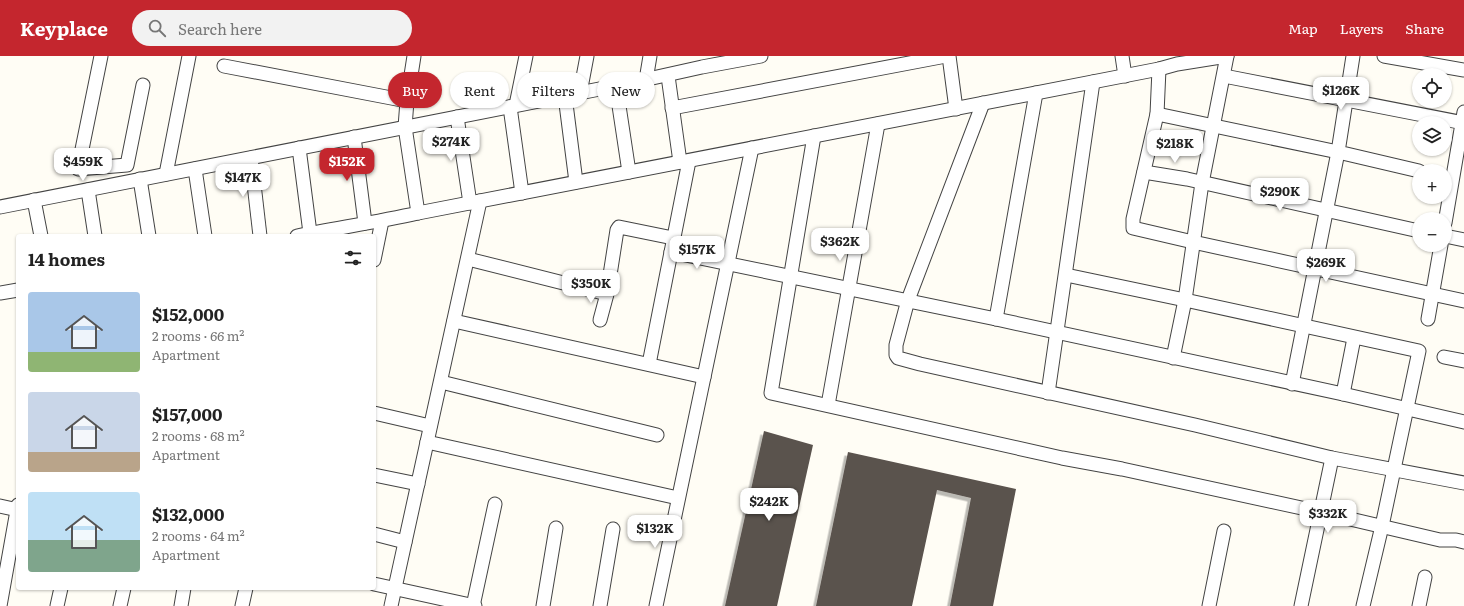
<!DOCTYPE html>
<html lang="en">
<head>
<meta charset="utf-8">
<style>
  :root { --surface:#fff; --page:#f2f2f2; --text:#222; --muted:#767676; --accent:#c4262e }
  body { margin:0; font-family:Literata,serif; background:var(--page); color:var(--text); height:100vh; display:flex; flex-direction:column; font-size:15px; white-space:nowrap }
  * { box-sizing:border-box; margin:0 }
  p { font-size:13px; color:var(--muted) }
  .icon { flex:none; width:22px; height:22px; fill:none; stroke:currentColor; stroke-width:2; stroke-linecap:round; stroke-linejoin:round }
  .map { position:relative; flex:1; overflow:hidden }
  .panel { position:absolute; left:16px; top:178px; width:360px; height:356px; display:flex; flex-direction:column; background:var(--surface); border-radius:4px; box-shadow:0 1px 3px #0004 }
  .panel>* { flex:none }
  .top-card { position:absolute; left:388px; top:16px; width:380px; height:36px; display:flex; gap:8px }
  .fabs { position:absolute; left:1412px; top:12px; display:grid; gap:8px }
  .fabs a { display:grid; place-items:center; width:40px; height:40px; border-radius:50%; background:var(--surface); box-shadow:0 1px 3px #0004; font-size:20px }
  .price { position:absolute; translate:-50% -34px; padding:0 9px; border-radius:8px; background:#fff; color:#222; font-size:13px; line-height:26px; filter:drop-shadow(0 1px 2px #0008) }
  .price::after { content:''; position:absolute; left:50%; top:24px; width:12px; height:9px; margin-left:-6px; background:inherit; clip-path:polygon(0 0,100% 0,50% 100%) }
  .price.selected { background:var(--accent); color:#fff }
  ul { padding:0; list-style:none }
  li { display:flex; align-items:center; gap:12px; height:100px; padding:0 12px }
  li span { display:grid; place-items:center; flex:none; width:112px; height:80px; border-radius:4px; color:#555 }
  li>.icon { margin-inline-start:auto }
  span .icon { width:48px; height:48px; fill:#fffc; stroke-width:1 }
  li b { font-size:17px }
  h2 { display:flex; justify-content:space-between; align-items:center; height:48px; padding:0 12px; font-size:17px }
  .pill { padding:0 14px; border-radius:18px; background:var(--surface); box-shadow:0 1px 3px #0004; font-size:14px; line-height:36px }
  .pill.selected { background:var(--accent); color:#fff }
  header { display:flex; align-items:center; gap:24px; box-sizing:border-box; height:56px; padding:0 20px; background:var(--accent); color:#fff }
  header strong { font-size:19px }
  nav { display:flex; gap:22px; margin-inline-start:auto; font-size:14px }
  .search { width:280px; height:36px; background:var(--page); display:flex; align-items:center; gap:10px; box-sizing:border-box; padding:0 14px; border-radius:22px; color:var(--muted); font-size:15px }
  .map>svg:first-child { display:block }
  .building { fill:#5a524d; filter:url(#shadow) }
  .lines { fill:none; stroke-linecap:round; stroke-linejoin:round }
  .street-casing { stroke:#444; stroke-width:15 }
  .street { stroke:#fff; stroke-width:13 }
</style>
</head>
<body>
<header>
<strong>Keyplace</strong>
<div class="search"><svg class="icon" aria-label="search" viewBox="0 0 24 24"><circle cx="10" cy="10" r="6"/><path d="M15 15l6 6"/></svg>Search here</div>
<nav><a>Map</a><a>Layers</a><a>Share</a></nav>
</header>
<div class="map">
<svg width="1464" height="550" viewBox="0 0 1464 550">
  <defs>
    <filter id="shadow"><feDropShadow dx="-3.5" dy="3.5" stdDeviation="0" flood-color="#0004"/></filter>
  </defs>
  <rect width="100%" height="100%" fill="#fffdf5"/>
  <!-- building -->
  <g class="building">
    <polygon points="764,375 813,389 777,550 725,550"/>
    <polygon points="848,396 1016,433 993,550 950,550 971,442 937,434 912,550 816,550"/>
  </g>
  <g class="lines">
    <defs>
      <g id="street">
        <polyline points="101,0 78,113 127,109 143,29"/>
        <polyline points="414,0 407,45 405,71 418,157"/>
        <polyline points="949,0 956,53"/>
        <polyline points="1122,0 1125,20"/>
        <polyline points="1353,0 1338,96 1419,115"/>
        <polyline points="1384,0 1464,14"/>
        <polyline points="224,10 407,45"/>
        <polyline points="1159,13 1157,58 1133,163 1133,172 1193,186 1464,245"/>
        <polyline points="668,20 680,106"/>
        <polyline points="1224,20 1464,67"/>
        <polyline points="646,24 650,0"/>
        <polyline points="616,30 629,116"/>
        <polyline points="580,37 587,0"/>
        <polyline points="565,40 576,126"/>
        <polyline points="983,47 908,244 896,289 896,299 898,302 920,308 1195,369 1332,402 1464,427"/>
        <polyline points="516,49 526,0"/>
        <polyline points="510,51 522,137"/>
        <polyline points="672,52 946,0"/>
        <polyline points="1157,58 1338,96 1292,328"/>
        <polyline points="457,61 470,147"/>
        <polyline points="814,80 771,337 1062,402 1122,413 1320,456 1440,484 1456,484 1464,486"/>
        <polyline points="354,81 365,167"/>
        <polyline points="299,92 310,177"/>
        <polyline points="251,102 260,180"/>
        <polyline points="195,113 205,180"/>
        <polyline points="1144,116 1187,123 1419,175"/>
        <polyline points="166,118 189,0"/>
        <polyline points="140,123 149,180"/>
        <polyline points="88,134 95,180"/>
        <polyline points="34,144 41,180"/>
        <polyline points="0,151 630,27 702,11 761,0"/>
        <polyline points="1445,167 1464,56"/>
        <path d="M297,180C337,172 378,166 418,157L1159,13L1177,8L1227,0"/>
        <polyline points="1445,180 1464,184"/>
        <polyline points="671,196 996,263 1343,338 1464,366"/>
        <polyline points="468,203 607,238 617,174 619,171 673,182"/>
        <polyline points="374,204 382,165"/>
        <polyline points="1066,219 1185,244 1419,295 1382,470 1363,550"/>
        <polyline points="0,237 18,234"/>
        <polyline points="996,263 1036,37"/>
        <polyline points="1428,263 1441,189"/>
        <polyline points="600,264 607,238"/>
        <polyline points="454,265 704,321"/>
        <polyline points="1444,301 1464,305"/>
        <polyline points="1173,302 1185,244 1202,127 1227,0"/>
        <polyline points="649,308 689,105"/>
        <polyline points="441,326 657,379"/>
        <polyline points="1048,337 1093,26"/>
        <polyline points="1343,338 1354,282"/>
        <polyline points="828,349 878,68"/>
        <polyline points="374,357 430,370"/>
        <polyline points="427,386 678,442"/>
        <polyline points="374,419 418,428"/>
        <polyline points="0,450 18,454"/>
        <polyline points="374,478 405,486"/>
        <polyline points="374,528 475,550"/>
        <polyline points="0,550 18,449"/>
        <polyline points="57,550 61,532"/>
        <polyline points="120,550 124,532"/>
        <polyline points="181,550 184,532"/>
        <polyline points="242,550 246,532"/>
        <polyline points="391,550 480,145"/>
        <polyline points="473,550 495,448"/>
        <polyline points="543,550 556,472"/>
        <polyline points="600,550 613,473"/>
        <polyline points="656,550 752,92"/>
        <polyline points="1209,550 1224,475"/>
        <polyline points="1301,550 1332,402"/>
        <polyline points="1419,550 1425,521"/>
      </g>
    </defs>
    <!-- street casing -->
    <use href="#street" class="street-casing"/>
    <!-- street -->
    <use href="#street" class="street"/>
  </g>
</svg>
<div class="fabs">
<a><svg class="icon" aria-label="locate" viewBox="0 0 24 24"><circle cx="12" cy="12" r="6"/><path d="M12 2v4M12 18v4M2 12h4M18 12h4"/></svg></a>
<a><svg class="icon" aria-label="layers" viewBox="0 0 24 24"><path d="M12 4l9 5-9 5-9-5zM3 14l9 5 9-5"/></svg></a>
<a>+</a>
<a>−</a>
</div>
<b class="price" style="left:1341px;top:55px">$126K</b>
<b class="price" style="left:451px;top:106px">$274K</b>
<b class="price" style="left:1175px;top:108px">$218K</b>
<b class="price" style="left:83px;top:126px">$459K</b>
<b class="price selected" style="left:347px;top:126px">$152K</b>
<b class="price" style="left:243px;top:142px">$147K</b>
<b class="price" style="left:1280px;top:156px">$290K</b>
<b class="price" style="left:840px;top:206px">$362K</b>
<b class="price" style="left:697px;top:214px">$157K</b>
<b class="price" style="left:1326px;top:227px">$269K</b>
<b class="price" style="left:591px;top:248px">$350K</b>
<b class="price" style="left:769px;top:466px">$242K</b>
<b class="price" style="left:1328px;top:478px">$332K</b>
<b class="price" style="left:655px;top:493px">$132K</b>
<div class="top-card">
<a class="pill selected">Buy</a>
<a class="pill">Rent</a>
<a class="pill">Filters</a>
<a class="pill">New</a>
</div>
<section class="panel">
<h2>14 homes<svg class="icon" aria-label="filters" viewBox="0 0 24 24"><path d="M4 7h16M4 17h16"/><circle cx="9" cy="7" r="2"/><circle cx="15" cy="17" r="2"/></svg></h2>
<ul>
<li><span style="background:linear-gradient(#a9c7e8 75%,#8fb573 0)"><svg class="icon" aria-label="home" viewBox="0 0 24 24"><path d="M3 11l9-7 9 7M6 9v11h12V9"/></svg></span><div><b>$152,000</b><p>2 rooms · 66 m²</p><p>Apartment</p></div></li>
<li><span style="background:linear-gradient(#c9d6e8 75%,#b9a48a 0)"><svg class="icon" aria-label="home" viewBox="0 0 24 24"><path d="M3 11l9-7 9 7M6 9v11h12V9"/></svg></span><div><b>$157,000</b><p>2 rooms · 68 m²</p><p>Apartment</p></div></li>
<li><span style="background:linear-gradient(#bfe0f5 60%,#7fa58c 0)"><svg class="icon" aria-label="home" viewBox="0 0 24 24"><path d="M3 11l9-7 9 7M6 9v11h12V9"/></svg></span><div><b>$132,000</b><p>2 rooms · 64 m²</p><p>Apartment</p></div></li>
</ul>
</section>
</div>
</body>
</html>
